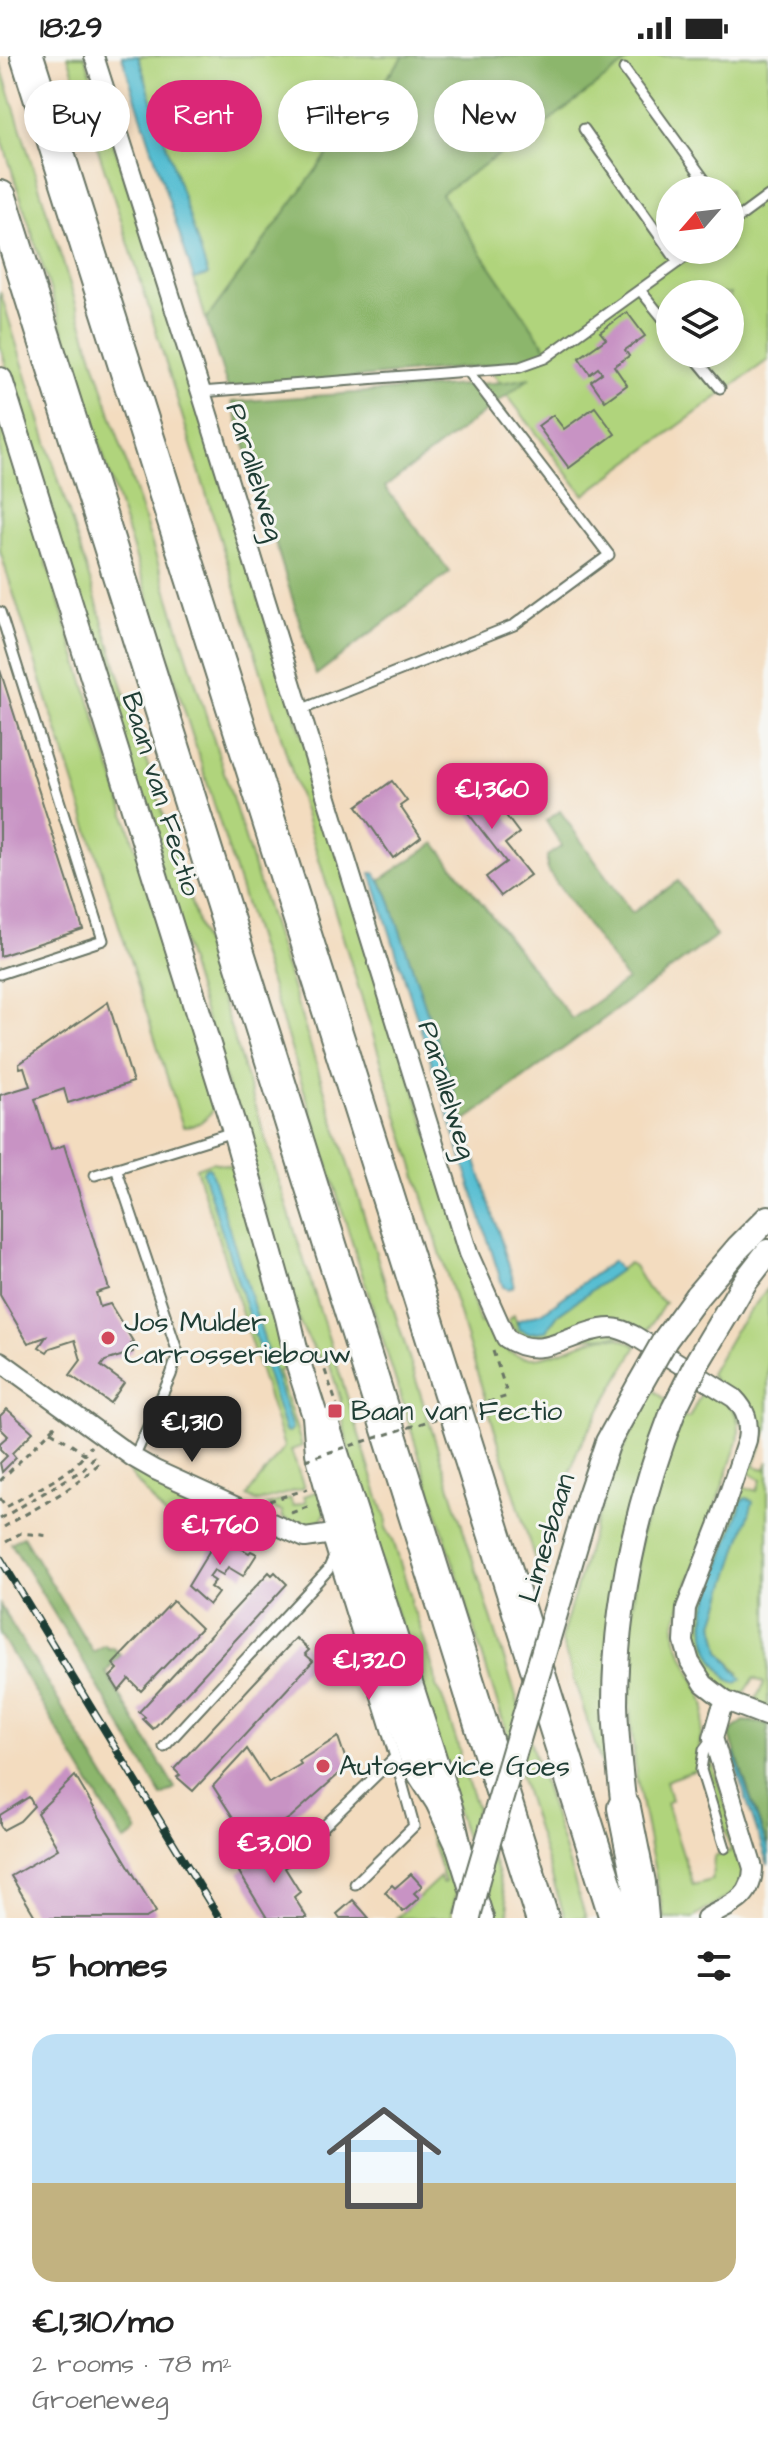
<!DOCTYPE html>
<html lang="en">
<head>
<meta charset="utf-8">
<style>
  :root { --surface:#fff; --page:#f6f6f6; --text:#222; --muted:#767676; --accent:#db2777 }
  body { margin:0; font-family:"Architects Daughter",sans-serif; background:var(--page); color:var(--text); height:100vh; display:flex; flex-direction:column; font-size:30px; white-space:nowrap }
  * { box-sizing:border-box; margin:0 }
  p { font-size:26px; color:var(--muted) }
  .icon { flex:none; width:44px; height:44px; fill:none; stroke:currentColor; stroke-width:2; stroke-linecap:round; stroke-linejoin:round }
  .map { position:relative; height:1862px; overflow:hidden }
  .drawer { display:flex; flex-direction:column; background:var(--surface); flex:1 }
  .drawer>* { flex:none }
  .hud { position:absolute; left:24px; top:24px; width:720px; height:72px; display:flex; gap:16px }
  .needle { width:52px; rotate:242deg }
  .controls { position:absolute; left:656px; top:120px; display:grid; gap:16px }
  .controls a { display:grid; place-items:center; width:88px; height:88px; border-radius:50%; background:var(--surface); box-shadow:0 4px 12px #0003; font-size:40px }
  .price { position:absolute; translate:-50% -68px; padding:0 18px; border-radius:16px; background:var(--accent); color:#fff; font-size:26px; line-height:52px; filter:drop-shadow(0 2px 4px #0008) }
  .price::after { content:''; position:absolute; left:50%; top:48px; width:24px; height:18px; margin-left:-12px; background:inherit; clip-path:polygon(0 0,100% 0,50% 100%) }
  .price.on { background:#222; color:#fff }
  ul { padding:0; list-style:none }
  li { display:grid; align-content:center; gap:16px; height:424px; padding:0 32px }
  li span { display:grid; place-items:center; height:248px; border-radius:24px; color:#555 }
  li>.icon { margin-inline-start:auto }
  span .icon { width:144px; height:144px; fill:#fffc; stroke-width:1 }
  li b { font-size:34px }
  h2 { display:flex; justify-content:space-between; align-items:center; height:96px; padding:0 32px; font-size:34px }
  .chip { padding:0 28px; border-radius:36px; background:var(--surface); box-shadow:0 4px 12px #0003; font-size:28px; line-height:72px }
  .chip.on { background:var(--accent); color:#fff }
  .status { display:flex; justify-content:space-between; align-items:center; height:56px; padding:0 40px; background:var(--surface); direction:ltr }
  .status svg { height:22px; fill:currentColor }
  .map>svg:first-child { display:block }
  .green { fill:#b0d47c; stroke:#688858; stroke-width:2; fill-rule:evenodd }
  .forest { fill:#8cb66c; stroke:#567a50; stroke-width:2 }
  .water { fill:#56bed2; stroke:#3a7e83; stroke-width:2 }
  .building { fill:#c893c4 }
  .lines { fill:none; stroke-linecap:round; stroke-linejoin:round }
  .service-casing { stroke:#697565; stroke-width:13 }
  .minor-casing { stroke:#697565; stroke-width:22 }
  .secondary-casing { stroke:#697565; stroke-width:28 }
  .motorway-casing { stroke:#697565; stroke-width:36 }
  .path { stroke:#697565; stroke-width:3; stroke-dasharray:6 6; stroke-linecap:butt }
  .service { stroke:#fff; stroke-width:9 }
  .minor { stroke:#fff; stroke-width:18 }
  .secondary { stroke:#fff; stroke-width:24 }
  .motorway { stroke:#fff; stroke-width:32 }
  .rail-casing { stroke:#1f3d34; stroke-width:8 }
  .rail { stroke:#f6f6f2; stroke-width:5; stroke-dasharray:15; stroke-linecap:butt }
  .secondary-bridge-casing { stroke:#697565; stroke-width:28; stroke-linecap:butt }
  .path-bridge { stroke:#697565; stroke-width:3; stroke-dasharray:6 6; stroke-linecap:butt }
  .secondary-bridge { stroke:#fff; stroke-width:24 }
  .poi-dot { fill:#d1495b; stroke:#f6f6f2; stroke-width:3 }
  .labels { text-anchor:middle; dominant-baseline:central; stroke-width:6; stroke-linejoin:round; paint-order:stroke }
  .street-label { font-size:28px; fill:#1f3d34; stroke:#f6f6f2 }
  .poi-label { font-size:28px; fill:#1f3d34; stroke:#f6f6f2; text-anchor:start }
</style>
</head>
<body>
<div class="status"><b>18:29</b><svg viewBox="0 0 49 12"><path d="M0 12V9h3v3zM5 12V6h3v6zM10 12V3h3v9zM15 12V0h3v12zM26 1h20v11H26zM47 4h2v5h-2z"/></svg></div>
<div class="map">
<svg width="768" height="1862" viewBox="0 0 768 1862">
  <rect width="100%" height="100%" fill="#f6f6f2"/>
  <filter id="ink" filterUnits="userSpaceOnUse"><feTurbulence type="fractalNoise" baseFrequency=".0125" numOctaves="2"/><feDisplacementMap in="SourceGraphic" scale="16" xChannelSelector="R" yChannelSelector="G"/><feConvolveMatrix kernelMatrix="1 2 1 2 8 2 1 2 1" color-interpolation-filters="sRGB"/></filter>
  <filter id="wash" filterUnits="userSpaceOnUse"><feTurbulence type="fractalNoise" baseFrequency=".006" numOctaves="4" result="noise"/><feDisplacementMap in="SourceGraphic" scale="32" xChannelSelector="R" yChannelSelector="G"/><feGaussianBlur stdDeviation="1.8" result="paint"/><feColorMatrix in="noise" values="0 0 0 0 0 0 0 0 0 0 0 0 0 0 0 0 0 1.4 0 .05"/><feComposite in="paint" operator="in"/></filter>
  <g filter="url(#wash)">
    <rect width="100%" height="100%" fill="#f3dcbf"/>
    <!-- green -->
    <g class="green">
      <path d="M68,0H85L156,218L475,1225L469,1232L480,1267L490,1264C494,1273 498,1285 505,1292C533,1319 577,1283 607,1281C619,1280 627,1285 637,1290L578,1393L538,1514L140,223Z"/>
      <polygon points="138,0 404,0 347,72 206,264 194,223 207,219"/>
      <path d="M411,0H768V304L584,439L507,339L480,296L354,66ZM670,134H730V194H670ZM670,238H730V298H670Z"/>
      <polygon points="0,7 586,1862 565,1862 172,615 0,77"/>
      <polygon points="0,235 123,631 379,1442 387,1465 386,1472 393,1484 411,1542 411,1550 417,1562 435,1619 436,1631 441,1638 460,1696 459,1702 477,1752 467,1788 350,1406 340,1347 341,1345 327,1300 319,1302 300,1268 0,290"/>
      <path d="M0,356L216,1051C206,1062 199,1071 183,1071L0,495Z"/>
      <polygon points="212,1106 234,1111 275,1253 286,1312 278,1315 302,1390 291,1394 304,1432 258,1446 247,1440 284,1391 196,1112"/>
      <path d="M629,1207L634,1210L647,1232L665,1247L645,1278L540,1284C524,1281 515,1279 508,1264L514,1259L517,1269L534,1277L546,1274L558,1258Z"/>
      <path d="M768,1232V1372L754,1410L765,1413L768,1405V1656L759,1651L756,1643L764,1627L754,1622L740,1644C733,1639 723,1636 717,1630C697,1614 694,1587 692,1563L740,1432L745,1431L757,1435L761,1424L744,1414L754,1384L710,1318L734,1276ZM743,1444L724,1536L714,1567L720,1595L740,1618L707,1591L704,1563L706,1551Z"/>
      <path d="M704,1332C728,1347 743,1354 738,1385L675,1567L676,1583L703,1643L705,1652L696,1714L666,1725L671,1744L666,1747L693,1829L712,1824L714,1801L731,1795L707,1715L710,1700L746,1818L740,1833L693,1862H664L636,1719L625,1606L641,1479L680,1361L689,1362Z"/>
      <polygon points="652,1333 670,1347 648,1400 615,1730 609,1732 561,1583 595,1469 621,1399"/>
      <polygon points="130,1410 200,1452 179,1476 128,1415"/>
      <path d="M324,1433L325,1458C311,1477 302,1471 283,1462L282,1456L267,1449L290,1442L293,1450L306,1446L304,1440Z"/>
      <polygon points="401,1689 431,1743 459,1826 451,1862 396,1862 440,1821 442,1827 445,1826"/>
      <polygon points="492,1800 508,1850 509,1862 490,1862 480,1832"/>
    </g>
    <!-- forest -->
    <g class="forest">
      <polygon points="404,0 635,0 550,64 441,138 548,295 528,306 228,333 206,264 347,72"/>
      <polygon points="530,322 385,431 450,516 316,619 232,346 506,326"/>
      <polygon points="560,755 632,857 678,825 716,880 464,1066 388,839 380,824 435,787 572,963 627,924 547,814 547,800 562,790 546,765"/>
      <polygon points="23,1480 93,1596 105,1589 109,1593 112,1591 121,1599 106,1616 175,1732 162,1740 85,1608 11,1487"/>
      <polygon points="0,1549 138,1776 124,1785 0,1578"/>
      <polygon points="744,1665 768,1668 768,1792 730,1680 733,1673"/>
    </g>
    <!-- water -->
    <g class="water">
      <polygon points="122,0 138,0 208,219 194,223"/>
      <polygon points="371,817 375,817 388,839 464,1066 514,1226 513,1231 508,1233 503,1231"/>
      <polygon points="208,1111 210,1112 292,1372 289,1376 285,1375 280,1359 203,1116 205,1112"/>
      <polygon points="613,1205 620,1214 558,1258 546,1275 528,1277 519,1273 517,1265 543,1256"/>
      <path d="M747,1442L753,1446L714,1567L720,1595L742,1623L736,1627C728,1625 726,1621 721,1614C705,1595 702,1575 706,1551L743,1443Z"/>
      <polygon points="734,1697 768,1794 768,1809 732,1700"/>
    </g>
    <g id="blocks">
      <!-- building -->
      <g class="building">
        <polygon points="627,256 645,280 625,294 629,300 614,310 627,329 605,345 591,325 602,317 598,312 590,318 579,302 606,283 600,276"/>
        <polygon points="595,351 615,378 569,412 538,370 553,359 564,373"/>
        <polygon points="0,614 83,873 0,900"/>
        <polygon points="474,717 519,777 505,788 530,819 501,840 486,821 506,806 451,735"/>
        <polygon points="392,725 407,745 400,750 421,781 393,802 357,750"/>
        <polygon points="108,946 133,1026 68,1047 64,1033 35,1043 51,1094 64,1089 109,1233 96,1237 100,1251 110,1248 134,1287 131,1288 133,1296 105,1305 101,1310 124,1327 110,1347 70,1319 81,1304 75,1284 50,1292 47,1296 39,1291 46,1281 28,1287 0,1239 0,1039 30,1030 24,1011 20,1012 19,1008"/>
        <polygon points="7,1353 33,1376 12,1397 16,1402 2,1416 0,1407 7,1400 0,1393 0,1387 8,1380 1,1373 0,1360"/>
        <polygon points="219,1479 249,1497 251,1495 257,1498 243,1520 228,1511 223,1519 214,1514 209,1521 215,1525 210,1531 218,1537 209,1549 188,1530"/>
        <polygon points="269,1516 272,1519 275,1516 287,1528 153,1673 143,1663 145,1661 139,1656"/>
        <polygon points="173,1545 201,1572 141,1635 129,1623 119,1635 110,1621 118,1613 113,1608"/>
        <polygon points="296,1582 309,1594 305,1598 313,1605 193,1735 177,1721 180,1719 174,1713"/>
        <polygon points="338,1681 348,1710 291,1761 250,1788 213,1730 247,1693 269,1727 301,1708 299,1705"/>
        <polygon points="75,1720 156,1856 146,1862 36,1862 11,1820 58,1793 37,1757"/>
        <polygon points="29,1741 34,1750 20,1765 3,1774 0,1769 0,1759"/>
        <polygon points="282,1790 284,1794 287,1792 295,1806 285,1812 300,1836 294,1841 307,1862 267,1862 239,1816"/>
        <polygon points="411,1818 422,1830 414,1837 419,1842 403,1856 385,1836 392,1829 395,1832"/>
        <polygon points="353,1844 362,1854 369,1862 340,1862 337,1858"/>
      </g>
    </g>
  </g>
  <g filter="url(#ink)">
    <use href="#blocks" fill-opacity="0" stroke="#697565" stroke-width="2"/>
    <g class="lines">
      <defs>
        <g id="service">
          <polyline points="624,13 712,134"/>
          <polyline points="584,73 678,206"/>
          <polyline points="730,168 768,140"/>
          <polyline points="640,234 670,271"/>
          <polyline points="692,298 720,332"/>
          <polyline points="201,336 520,311 545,302 695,194"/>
          <polyline points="0,556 103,884 0,918"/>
          <polyline points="300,654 514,569 609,499 468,315"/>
          <polyline points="116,1112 178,1297 171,1319 134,1402"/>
          <polyline points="95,1119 233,1076"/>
          <polyline points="327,1480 395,1701 414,1770 355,1828"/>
          <polyline points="713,1682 704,1694 701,1714 725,1792"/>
          <polyline points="164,1691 328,1514 333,1503"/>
          <polyline points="315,1779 395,1701"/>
        </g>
        <g id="minor">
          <path d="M94,0L201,336L468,1197L506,1282C544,1308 572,1273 611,1272C620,1272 627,1276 635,1280L734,1342C746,1354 750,1366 747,1384L718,1470L686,1552L684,1586L690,1606L704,1628L726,1645L768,1661"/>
          <polyline points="0,1305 134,1402 155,1414 305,1482 340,1477 350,1481"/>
          <path d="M706,1862C731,1848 752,1844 753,1812L713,1682L721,1654L726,1645"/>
        </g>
        <g id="secondary">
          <polyline points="0,324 235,1075 288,1262 299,1310 315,1360 318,1397 340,1477 415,1710 438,1746 459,1791"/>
          <polyline points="697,1240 738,1192 768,1162"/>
          <polyline points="726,1258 744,1227 768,1196"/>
          <polyline points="326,1366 450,1752 459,1791 481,1862"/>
          <polyline points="589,1442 608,1386 640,1328"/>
          <path d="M624,1752C620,1718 616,1683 615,1648C615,1548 638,1446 674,1353"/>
        </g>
        <g id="motorway">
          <polyline points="27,0 616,1862"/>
          <polyline points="0,141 542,1862"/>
          <polyline points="624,1752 639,1827 642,1862"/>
        </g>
      </defs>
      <!-- service casing -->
      <use href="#service" class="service-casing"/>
      <!-- minor casing -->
      <use href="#minor" class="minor-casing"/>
      <!-- secondary casing -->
      <use href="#secondary" class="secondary-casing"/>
      <!-- motorway casing -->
      <use href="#motorway" class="motorway-casing"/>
      <!-- path -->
      <g class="path">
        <polyline points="493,1295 508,1340"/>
        <polyline points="321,1303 337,1349"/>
        <polyline points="51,1375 85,1398 91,1390"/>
        <polyline points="0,1425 57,1368"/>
        <path d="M0,1442L6,1451L10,1449C34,1434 68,1421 85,1398"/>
        <polyline points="269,1445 308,1433"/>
        <polyline points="291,1457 310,1450"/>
        <polyline points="0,1463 84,1413 98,1396"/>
        <path d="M4,1471C33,1453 83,1429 102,1403"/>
        <polyline points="6,1486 21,1477 51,1480"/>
        <polyline points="0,1861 1,1862"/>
      </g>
      <!-- service -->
      <use href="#service" class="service"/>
      <!-- minor -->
      <use href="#minor" class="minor"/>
      <!-- secondary -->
      <use href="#secondary" class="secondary"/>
      <!-- motorway -->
      <use href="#motorway" class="motorway"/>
      <defs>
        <polyline id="rail" points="0,1502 219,1862"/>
      </defs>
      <!-- rail casing -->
      <use href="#rail" class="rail-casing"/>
      <!-- rail -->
      <use href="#rail" class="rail"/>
      <defs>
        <g id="secondary-bridge">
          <polyline points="640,1328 665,1284 697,1240"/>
          <polyline points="674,1353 698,1305 726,1258"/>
          <polyline points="468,1862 477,1823 589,1442"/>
        </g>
      </defs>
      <!-- secondary-bridge casing -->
      <use href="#secondary-bridge" class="secondary-bridge-casing"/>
      <!-- path-bridge -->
      <polyline class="path-bridge" points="305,1404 508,1340"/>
      <!-- secondary-bridge -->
      <use href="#secondary-bridge" class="secondary-bridge"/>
    </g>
  </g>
  <!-- markers -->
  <g class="poi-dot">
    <circle cx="108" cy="1282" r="8"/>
    <rect x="327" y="1347" width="16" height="16" rx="4"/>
    <circle cx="323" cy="1710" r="8"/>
  </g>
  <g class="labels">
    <!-- street labels -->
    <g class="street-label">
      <text transform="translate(255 416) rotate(73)">Parallelweg</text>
      <text transform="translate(161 738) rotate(73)">Baan van Fectio</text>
      <text transform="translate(447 1034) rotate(73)">Parallelweg</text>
      <text transform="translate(547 1482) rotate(-73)">Limesbaan</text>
    </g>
    <!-- poi labels -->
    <g class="poi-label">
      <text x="124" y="1266">Jos Mulder<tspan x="124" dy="32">Carrosseriebouw</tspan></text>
      <text x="351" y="1355">Baan van Fectio</text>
      <text x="339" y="1710">Autoservice Goes</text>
    </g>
  </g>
</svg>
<div class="controls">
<a><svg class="needle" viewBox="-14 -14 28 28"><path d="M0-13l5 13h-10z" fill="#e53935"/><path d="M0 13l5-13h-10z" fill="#767676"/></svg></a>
<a><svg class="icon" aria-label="layers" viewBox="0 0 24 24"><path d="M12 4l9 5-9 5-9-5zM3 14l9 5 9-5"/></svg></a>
</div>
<b class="price" style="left:492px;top:775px">€1,360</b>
<b class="price on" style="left:192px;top:1408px">€1,310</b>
<b class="price" style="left:220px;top:1511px">€1,760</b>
<b class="price" style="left:369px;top:1646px">€1,320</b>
<b class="price" style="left:274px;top:1829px">€3,010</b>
<div class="hud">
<a class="chip">Buy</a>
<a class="chip on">Rent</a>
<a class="chip">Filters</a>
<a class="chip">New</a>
</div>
</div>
<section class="drawer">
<h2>5 homes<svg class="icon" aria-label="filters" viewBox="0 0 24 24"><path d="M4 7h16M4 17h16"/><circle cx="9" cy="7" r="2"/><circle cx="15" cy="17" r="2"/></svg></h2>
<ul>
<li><span style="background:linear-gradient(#bfe0f5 60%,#c2b280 0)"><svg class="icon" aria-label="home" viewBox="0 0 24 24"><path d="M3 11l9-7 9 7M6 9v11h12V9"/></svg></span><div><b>€1,310/mo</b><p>2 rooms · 78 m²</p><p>Groeneweg</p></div></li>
</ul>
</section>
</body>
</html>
